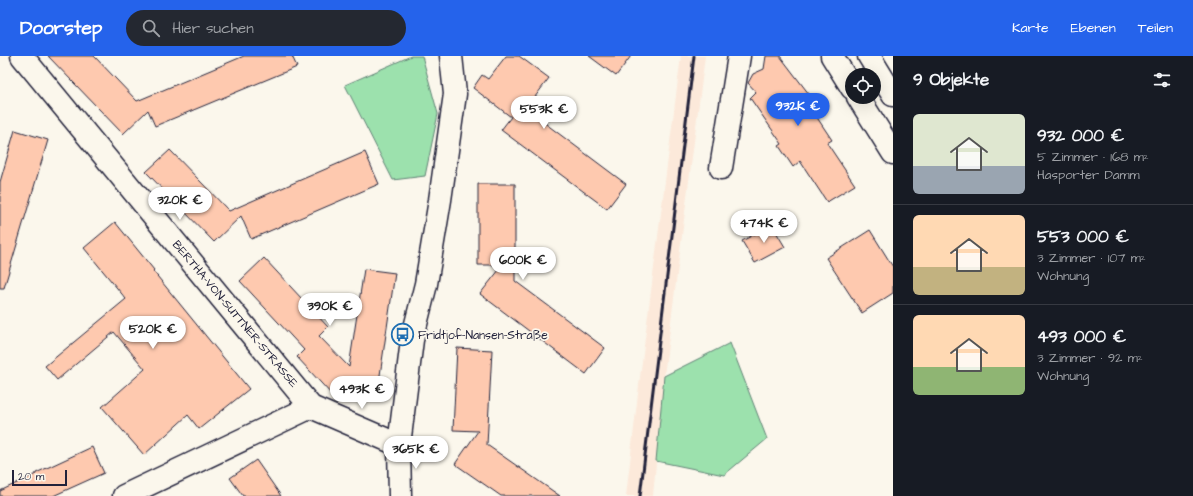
<!DOCTYPE html>
<html lang="de">
<head>
<meta charset="utf-8">
<style>
  :root { --surface:#171b24; --page:#242831; --text:#f1f3f6; --muted:#9ea1a6; --line:#363941; --accent:#2563eb }
  body { margin:0; font-family:"Architects Daughter",sans-serif; background:var(--page); color:var(--text); height:100vh; display:flex; flex-direction:column; font-size:15px; white-space:nowrap }
  * { box-sizing:border-box; margin:0 }
  p { font-size:13px; color:var(--muted) }
  .icon { flex:none; width:22px; height:22px; fill:none; stroke:currentColor; stroke-width:2; stroke-linecap:round; stroke-linejoin:round }
  .map { position:relative; flex:1; overflow:hidden }
  .drawer { display:flex; flex-direction:column; background:var(--surface); width:300px }
  .drawer>* { flex:none }
  .controls { position:absolute; left:845px; top:12px; display:grid; gap:8px }
  .controls a { display:grid; place-items:center; width:36px; height:36px; border-radius:50%; background:var(--surface); box-shadow:0 4px 16px #0002; font-size:20px }
  .scale { position:absolute; left:12px; bottom:10px; width:55px; box-sizing:border-box; padding-left:4px; border:2px solid #22223b; border-top:0; font-size:11px; line-height:14px; white-space:nowrap; color:#22223b; -webkit-text-stroke:3px #fbf7ec; paint-order:stroke }
  .price { position:absolute; translate:-50% -34px; padding:0 9px; border-radius:14px; background:#fff; color:#222; font-size:13px; line-height:26px; filter:drop-shadow(0 1px 2px #0008) }
  .price::after { content:''; position:absolute; left:50%; top:24px; width:12px; height:9px; margin-left:-6px; background:inherit; clip-path:polygon(0 0,100% 0,50% 100%) }
  .price.active { background:var(--accent); color:#fff }
  ul { padding:0; list-style:none }
  li { display:flex; align-items:center; gap:12px; height:100px; padding:0 20px }
  li+li { border-top:1px solid var(--line) }
  li span { display:grid; place-items:center; flex:none; width:112px; height:80px; border-radius:6px; color:#555 }
  li>.icon { margin-inline-start:auto }
  span .icon { width:48px; height:48px; fill:#fffc; stroke-width:1 }
  li b { font-size:17px }
  h2 { display:flex; justify-content:space-between; align-items:center; height:48px; padding:0 20px; font-size:17px }
  header { display:flex; align-items:center; gap:24px; box-sizing:border-box; height:56px; padding:0 20px; background:var(--accent); color:#fff }
  header strong { font-size:19px }
  nav { display:flex; gap:22px; margin-inline-start:auto; font-size:14px }
  .search { width:280px; height:36px; background:var(--page); display:flex; align-items:center; gap:10px; box-sizing:border-box; padding:0 14px; border-radius:22px; color:var(--muted); font-size:15px }
  main { display:flex; flex:1; min-height:0 }
  .map>svg:first-child { display:block }
  .built { fill:#fce9da }
  .green { fill:#9ce1ad; stroke:#5f8274 }
  .building { fill:#fec9af; stroke:#22223b }
  .lines { fill:none; stroke-linecap:round; stroke-linejoin:round }
  .minor-casing { stroke:#22223b; stroke-width:25 }
  .major-casing { stroke:#22223b; stroke-width:25 }
  .minor { stroke:#fbf7ec; stroke-width:22 }
  .major { stroke:#fbf7ec; stroke-width:22 }
  .rail { stroke:#22223b; stroke-width:3 }
  .labels { text-anchor:middle; dominant-baseline:central; stroke-width:3.5; stroke-linejoin:round; paint-order:stroke }
  .street-label { font-size:12px; fill:#22223b; stroke:#fbf7ec }
  .poi-label { font-size:12px; fill:#22223b; stroke:#fbf7ec; text-anchor:start }
</style>
</head>
<body>
<header>
<strong>Doorstep</strong>
<div class="search"><svg class="icon" aria-label="search" viewBox="0 0 24 24"><circle cx="10" cy="10" r="6"/><path d="M15 15l6 6"/></svg>Hier suchen</div>
<nav><a>Karte</a><a>Ebenen</a><a>Teilen</a></nav>
</header>
<main>
<div class="map">
<svg width="893" height="440" viewBox="0 0 893 440">
  <rect width="100%" height="100%" fill="#fbf7ec"/>
  <filter id="ink" filterUnits="userSpaceOnUse"><feTurbulence type="fractalNoise" baseFrequency=".025" numOctaves="2"/><feDisplacementMap in="SourceGraphic" scale="8" xChannelSelector="R" yChannelSelector="G"/><feConvolveMatrix kernelMatrix="1 2 1 2 8 2 1 2 1" color-interpolation-filters="sRGB"/></filter>
  <g filter="url(#ink)">
    <!-- built -->
    <polygon class="built" points="681,0 705,0 664,320 653,440 626,440 639,329"/>
    <!-- green -->
    <g class="green">
      <polygon points="411,0 422,0 438,58 425,120 393,124 345,29"/>
      <polygon points="730,287 767,383 724,419 656,405 664,320"/>
    </g>
    <!-- building -->
    <g class="building">
      <polygon points="48,0 94,0 137,45 244,0 292,0 297,11 155,70 148,54 123,78"/>
      <polygon points="506,0 519,0 549,22 526,53 626,128 607,153 501,74 511,61 473,32 482,19 488,23"/>
      <polygon points="589,0 631,0 616,20"/>
      <polygon points="766,0 780,0 809,38 804,42 832,84 827,87 855,129 827,146 800,105 793,111 779,90 782,88 750,42 756,36 748,27 753,18 764,13"/>
      <polygon points="15,74 48,84 4,232 0,232 0,126"/>
      <polygon points="170,94 229,155 365,96 379,128 251,183 241,160 214,186 146,116"/>
      <polygon points="478,128 515,128 515,225 605,292 586,318 480,238 503,209 478,209"/>
      <polygon points="115,166 154,214 153,215 249,333 199,373 188,359 144,399 102,351 145,313 114,276 57,324 45,310 126,243 84,192"/>
      <polygon points="772,169 785,191 755,207 742,185"/>
      <polygon points="870,174 893,211 893,237 862,257 826,202"/>
      <polygon points="264,202 328,271 319,280 349,311 364,213 395,217 379,326 333,340 297,301 304,294 240,225"/>
      <polygon points="457,292 492,294 487,389 560,440 501,440 455,408 478,375 453,374"/>
      <polygon points="92,391 104,417 53,440 0,440 0,435 36,418 36,417"/>
      <polygon points="256,404 281,440 243,440 230,422"/>
    </g>
    <g class="lines">
      <defs>
        <g id="minor">
          <polyline points="22,0 311,351 399,389"/>
          <polyline points="869,0 893,39"/>
          <polyline points="721,112 739,0"/>
          <polyline points="124,440 311,351"/>
          <polyline points="400,440 399,389 412,284 426,228 440,144 455,38 451,0"/>
        </g>
        <g id="major">
          <polyline points="832,0 852,32"/>
          <polyline points="858,41 893,97"/>
        </g>
      </defs>
      <!-- minor casing -->
      <use href="#minor" class="minor-casing"/>
      <!-- major casing -->
      <use href="#major" class="major-casing"/>
      <!-- minor -->
      <use href="#minor" class="minor"/>
      <!-- major -->
      <use href="#major" class="major"/>
      <!-- rail -->
      <polyline class="rail" points="640,440 694,0"/>
    </g>
  </g>
  <!-- icons -->
  <defs>
    <symbol id="bus-ring" viewBox="-11 -11 22 22"><circle r="9.5" fill="#fbf7ec" stroke="#1f6fb2" stroke-width="1.5"/><path d="M-5-6H5V4H4V6H2V4H-2V6H-4V4H-5ZM-3.5-4V0h7V-4ZM-3.5 1.2v1.5H-2V1.2ZM2 1.2v1.5H3.5V1.2Z" fill="#1f6fb2"/></symbol>
  </defs>
  <g fill-rule="evenodd">
    <use href="#bus-ring" x="390" y="266" width="25" height="25"/>
  </g>
  <g class="labels">
    <!-- street labels -->
    <g class="street-label">
      <text transform="translate(235 258) rotate(50)">BERTHA-VON-SUTTNER-STRASSE</text>
    </g>
    <!-- poi labels -->
    <g class="poi-label">
      <text x="418" y="279">Fridtjof-Nansen-Straße</text>
    </g>
  </g>
</svg>
<div class="controls">
<a><svg class="icon" aria-label="locate" viewBox="0 0 24 24"><circle cx="12" cy="12" r="6"/><path d="M12 2v4M12 18v4M2 12h4M18 12h4"/></svg></a>
</div>
<div class="scale">20 m</div>
<b class="price active" style="left:798px;top:71px">932K €</b>
<b class="price" style="left:544px;top:74px">553K €</b>
<b class="price" style="left:180px;top:165px">320K €</b>
<b class="price" style="left:764px;top:188px">474K €</b>
<b class="price" style="left:523px;top:225px">600K €</b>
<b class="price" style="left:330px;top:271px">390K €</b>
<b class="price" style="left:153px;top:294px">520K €</b>
<b class="price" style="left:362px;top:354px">493K €</b>
<b class="price" style="left:416px;top:414px">365K €</b>
</div>
<section class="drawer">
<h2>9 Objekte<svg class="icon" aria-label="filters" viewBox="0 0 24 24"><path d="M4 7h16M4 17h16"/><circle cx="9" cy="7" r="2"/><circle cx="15" cy="17" r="2"/></svg></h2>
<ul>
<li><span style="background:linear-gradient(#dfe7d0 65%,#9aa5b1 0)"><svg class="icon" aria-label="home" viewBox="0 0 24 24"><path d="M3 11l9-7 9 7M6 9v11h12V9"/></svg></span><div><b>932 000 €</b><p>5 Zimmer · 168 m²</p><p>Hasporter Damm</p></div></li>
<li><span style="background:linear-gradient(#ffd9b3 65%,#c2b280 0)"><svg class="icon" aria-label="home" viewBox="0 0 24 24"><path d="M3 11l9-7 9 7M6 9v11h12V9"/></svg></span><div><b>553 000 €</b><p>3 Zimmer · 107 m²</p><p>Wohnung</p></div></li>
<li><span style="background:linear-gradient(#ffd9b3 65%,#8fb573 0)"><svg class="icon" aria-label="home" viewBox="0 0 24 24"><path d="M3 11l9-7 9 7M6 9v11h12V9"/></svg></span><div><b>493 000 €</b><p>3 Zimmer · 92 m²</p><p>Wohnung</p></div></li>
</ul>
</section>
</main>
</body>
</html>
